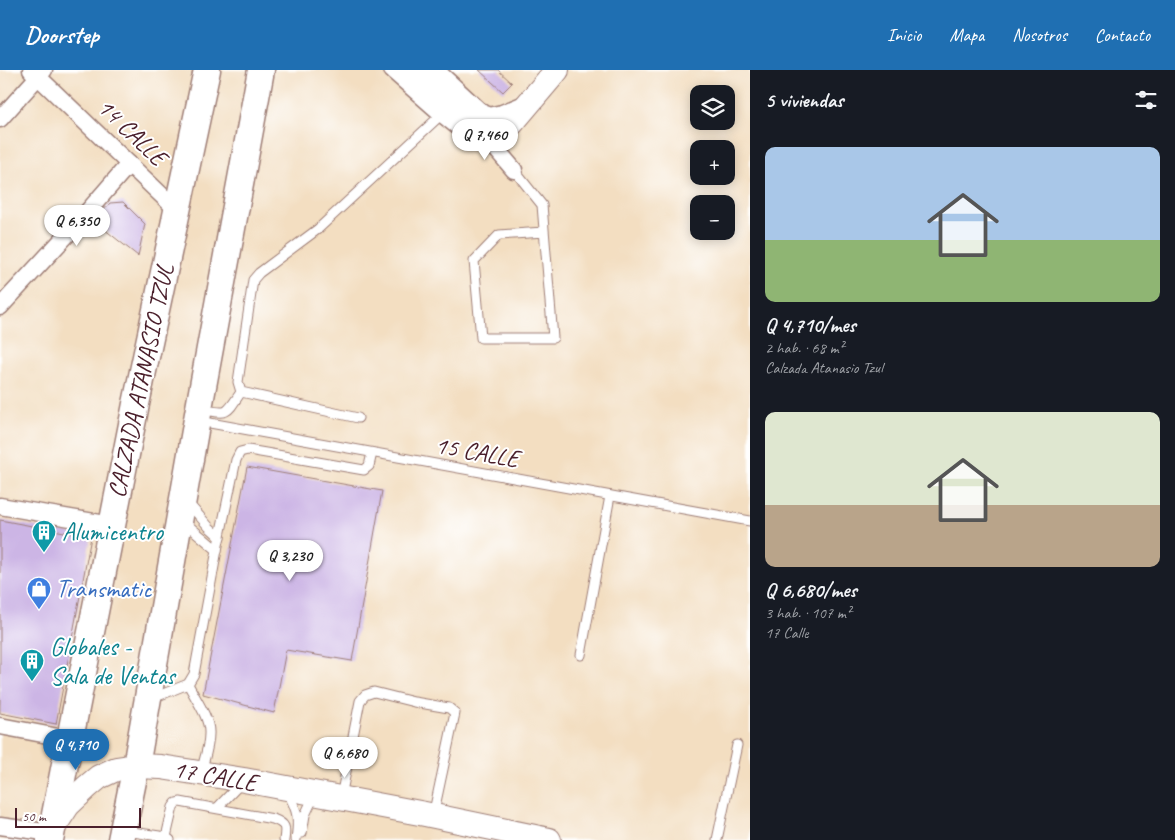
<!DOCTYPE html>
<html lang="es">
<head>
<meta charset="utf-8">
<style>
  :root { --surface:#171b24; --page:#242831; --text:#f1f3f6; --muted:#9ea1a6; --accent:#1f6fb2 }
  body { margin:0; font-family:Caveat,sans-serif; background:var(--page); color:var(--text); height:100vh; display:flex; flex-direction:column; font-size:19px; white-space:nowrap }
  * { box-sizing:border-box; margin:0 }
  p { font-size:16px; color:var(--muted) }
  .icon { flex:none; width:28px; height:28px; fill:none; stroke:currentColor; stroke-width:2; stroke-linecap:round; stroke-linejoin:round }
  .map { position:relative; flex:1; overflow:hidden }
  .side { display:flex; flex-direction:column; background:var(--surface); width:425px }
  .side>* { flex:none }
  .tools { position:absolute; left:690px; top:15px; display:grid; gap:10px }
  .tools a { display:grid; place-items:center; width:45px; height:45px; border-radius:10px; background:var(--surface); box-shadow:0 2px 12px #0003; font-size:25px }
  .scale { position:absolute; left:15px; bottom:12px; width:126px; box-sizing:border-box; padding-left:5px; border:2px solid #4a1f2b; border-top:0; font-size:14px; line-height:18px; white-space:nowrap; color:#4a1f2b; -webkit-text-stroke:4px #fff; paint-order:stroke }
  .price { position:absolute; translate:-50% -42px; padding:0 11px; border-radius:18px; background:#fff; color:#222; font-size:16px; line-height:32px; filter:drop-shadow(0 1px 2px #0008) }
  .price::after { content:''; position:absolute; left:50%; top:30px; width:15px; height:11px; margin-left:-8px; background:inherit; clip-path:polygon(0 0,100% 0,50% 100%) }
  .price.current { background:var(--accent); color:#fff }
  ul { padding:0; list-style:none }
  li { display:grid; align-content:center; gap:10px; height:265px; padding:0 15px }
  li span { display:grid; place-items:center; height:155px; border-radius:10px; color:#555 }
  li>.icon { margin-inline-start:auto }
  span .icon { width:90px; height:90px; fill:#fffc; stroke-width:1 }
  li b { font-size:21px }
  h2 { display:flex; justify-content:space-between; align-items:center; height:60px; padding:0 15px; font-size:21px }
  header { display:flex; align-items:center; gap:30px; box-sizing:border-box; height:70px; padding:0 25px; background:var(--accent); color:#fff }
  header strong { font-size:24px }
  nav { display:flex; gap:28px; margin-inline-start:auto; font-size:18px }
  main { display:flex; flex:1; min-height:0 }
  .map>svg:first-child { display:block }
  .building { fill:#ccb5e5 }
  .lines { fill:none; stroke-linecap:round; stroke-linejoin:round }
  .lane-casing { stroke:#9e7e76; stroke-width:11 }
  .street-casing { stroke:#9e7e76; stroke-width:19 }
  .secondary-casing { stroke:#9e7e76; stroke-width:26 }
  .primary-casing { stroke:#9e7e76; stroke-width:29 }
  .lane { stroke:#fff; stroke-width:9 }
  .street { stroke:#fff; stroke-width:16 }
  .secondary { stroke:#fff; stroke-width:24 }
  .primary { stroke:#fff; stroke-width:26 }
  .labels { text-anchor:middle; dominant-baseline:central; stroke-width:4; stroke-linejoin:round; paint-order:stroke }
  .street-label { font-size:25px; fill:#4a1f2b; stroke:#fff }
  .culture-label { font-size:25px; fill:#0d838f; stroke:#fff; text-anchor:start }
  .shop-label { font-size:25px; fill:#366cbe; stroke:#fff; text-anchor:start }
</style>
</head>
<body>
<header>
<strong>Doorstep</strong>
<nav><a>Inicio</a><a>Mapa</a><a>Nosotros</a><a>Contacto</a></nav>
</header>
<main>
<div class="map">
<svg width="750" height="770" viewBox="0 0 750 770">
  <rect width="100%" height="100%" fill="#fff"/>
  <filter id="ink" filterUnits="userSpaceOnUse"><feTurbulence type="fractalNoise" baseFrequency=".02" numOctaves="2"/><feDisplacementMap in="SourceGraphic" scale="10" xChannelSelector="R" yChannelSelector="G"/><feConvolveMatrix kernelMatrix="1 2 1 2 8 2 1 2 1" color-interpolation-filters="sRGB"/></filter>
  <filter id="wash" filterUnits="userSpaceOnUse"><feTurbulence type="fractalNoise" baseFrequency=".0096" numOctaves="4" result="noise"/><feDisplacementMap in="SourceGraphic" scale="20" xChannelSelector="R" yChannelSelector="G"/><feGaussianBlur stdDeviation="1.12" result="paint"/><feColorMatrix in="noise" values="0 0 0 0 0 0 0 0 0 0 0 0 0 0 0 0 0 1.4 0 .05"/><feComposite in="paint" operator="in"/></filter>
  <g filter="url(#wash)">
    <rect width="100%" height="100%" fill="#f3dec1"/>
    <g id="blocks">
      <!-- building -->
      <g class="building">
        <polygon points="479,0 498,0 512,13 503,22"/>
        <polygon points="123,132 145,154 138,186 94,151 110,133"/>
        <polygon points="247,397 382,421 352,591 286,580 274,643 203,624"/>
        <polygon points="0,450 91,467 56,654 0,643"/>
      </g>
    </g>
  </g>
  <g filter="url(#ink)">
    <use href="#blocks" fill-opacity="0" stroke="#9e7e76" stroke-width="1"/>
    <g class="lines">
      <defs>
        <g id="lane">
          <polyline points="514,100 542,135 553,268 481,268 474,191 499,165 544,162"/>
          <path d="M200,339C229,344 225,346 241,322"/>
          <polyline points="358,348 241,322 238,312 253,210 259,203 318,159 442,44"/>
          <polyline points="199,351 750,451"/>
          <polyline points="188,433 209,457 220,467"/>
          <polyline points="183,451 217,480"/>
          <polyline points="581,585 610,426"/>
          <path d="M188,614C195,628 210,648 209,664C209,677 204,690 201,702"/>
          <polyline points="153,628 188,614 194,604 217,480 236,390 240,382 248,380 364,400 369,396 372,383"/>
          <path d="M288,723C298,742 299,748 296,770"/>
          <polyline points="341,727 360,631 365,625 374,622 414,632 449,638 455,643 433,746"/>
          <polyline points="217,738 242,712"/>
          <polyline points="126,761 166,767 170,770"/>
          <polyline points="302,763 305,745 314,726"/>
          <path d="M166,767L173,737L176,733L180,732L273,749C286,754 286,757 284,770"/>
          <polyline points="717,770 737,675"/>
        </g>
        <g id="street">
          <polyline points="31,0 177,140"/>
          <polyline points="392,0 442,44 462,60 474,62 481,61 514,100"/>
          <polyline points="436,0 478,39 488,46 502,43 527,33"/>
          <polyline points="0,49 44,0"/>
          <polyline points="0,237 76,155 129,94"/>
          <polyline points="0,436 112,455"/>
          <polyline points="0,656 69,669"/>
          <polyline points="0,756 52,763"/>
        </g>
        <g id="secondary">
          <path d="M411,0L481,61C493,67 503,62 512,53L557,0"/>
          <polyline points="53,758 68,735 87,717 99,707 116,699 136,696 161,697 244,710 425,744 549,770"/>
        </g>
        <g id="primary">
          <polyline points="50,770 136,334 207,0"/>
          <polyline points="121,770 136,696 199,338 261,0"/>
        </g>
      </defs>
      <!-- lane casing -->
      <use href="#lane" class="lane-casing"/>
      <!-- street casing -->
      <use href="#street" class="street-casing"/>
      <!-- secondary casing -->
      <use href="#secondary" class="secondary-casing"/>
      <!-- primary casing -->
      <use href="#primary" class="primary-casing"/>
      <!-- lane -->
      <use href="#lane" class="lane"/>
      <!-- street -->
      <use href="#street" class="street"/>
      <!-- secondary -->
      <use href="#secondary" class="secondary"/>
      <!-- primary -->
      <use href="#primary" class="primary"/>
    </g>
  </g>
  <!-- icons -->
  <defs>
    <symbol id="building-pin" viewBox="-11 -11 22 30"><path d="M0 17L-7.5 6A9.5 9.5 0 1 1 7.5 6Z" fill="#0f9aa8" stroke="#fff"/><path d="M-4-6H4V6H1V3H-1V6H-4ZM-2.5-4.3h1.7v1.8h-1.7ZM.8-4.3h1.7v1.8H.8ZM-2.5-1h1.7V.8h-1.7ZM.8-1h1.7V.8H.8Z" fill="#fff"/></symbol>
    <symbol id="shop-pin" viewBox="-11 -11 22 30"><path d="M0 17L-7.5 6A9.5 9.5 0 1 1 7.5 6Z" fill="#3f7fe0" stroke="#fff"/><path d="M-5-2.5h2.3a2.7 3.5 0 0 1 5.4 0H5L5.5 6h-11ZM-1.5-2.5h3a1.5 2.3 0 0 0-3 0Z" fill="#fff"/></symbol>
  </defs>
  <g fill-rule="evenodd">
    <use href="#building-pin" x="30" y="448" width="28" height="38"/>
    <use href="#shop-pin" x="25" y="505" width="28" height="38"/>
    <use href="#building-pin" x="18" y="577" width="28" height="38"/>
  </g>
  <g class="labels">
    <!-- street labels -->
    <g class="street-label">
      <text transform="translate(132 62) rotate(44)">14 CALLE</text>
      <text transform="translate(141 311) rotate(-78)">CALZADA ATANASIO TZUL</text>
      <text transform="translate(477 382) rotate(10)">15 CALLE</text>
      <text transform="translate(215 706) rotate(10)">17 CALLE</text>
    </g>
    <!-- culture labels -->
    <g class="culture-label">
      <text x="62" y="462">Alumicentro</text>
      <text x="50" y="577">Globales -<tspan x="50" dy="29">Sala de Ventas</tspan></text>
    </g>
    <!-- shop labels -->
    <g class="shop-label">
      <text x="56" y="519">Transmatic</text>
    </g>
  </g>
</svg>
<div class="tools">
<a><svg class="icon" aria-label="layers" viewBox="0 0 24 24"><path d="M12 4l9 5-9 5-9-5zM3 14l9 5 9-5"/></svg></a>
<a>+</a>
<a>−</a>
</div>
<div class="scale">50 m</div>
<b class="price" style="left:485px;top:91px">Q 7,460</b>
<b class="price" style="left:77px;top:177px">Q 6,350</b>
<b class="price" style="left:290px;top:512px">Q 3,230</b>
<b class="price current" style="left:76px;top:701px">Q 4,710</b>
<b class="price" style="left:345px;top:709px">Q 6,680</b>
</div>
<section class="side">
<h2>5 viviendas<svg class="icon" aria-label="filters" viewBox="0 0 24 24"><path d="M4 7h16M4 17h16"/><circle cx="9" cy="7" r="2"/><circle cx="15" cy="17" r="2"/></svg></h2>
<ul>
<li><span style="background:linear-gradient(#a9c7e8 60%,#8fb573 0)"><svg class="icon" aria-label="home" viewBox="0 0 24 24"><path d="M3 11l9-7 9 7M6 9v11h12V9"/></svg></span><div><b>Q 4,710/mes</b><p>2 hab. · 68 m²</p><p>Calzada Atanasio Tzul</p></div></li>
<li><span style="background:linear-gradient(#dfe7d0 60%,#b9a48a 0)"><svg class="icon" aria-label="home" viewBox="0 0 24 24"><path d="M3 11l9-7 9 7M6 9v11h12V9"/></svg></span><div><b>Q 6,680/mes</b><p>3 hab. · 107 m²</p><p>17 Calle</p></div></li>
</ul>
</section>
</main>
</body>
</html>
